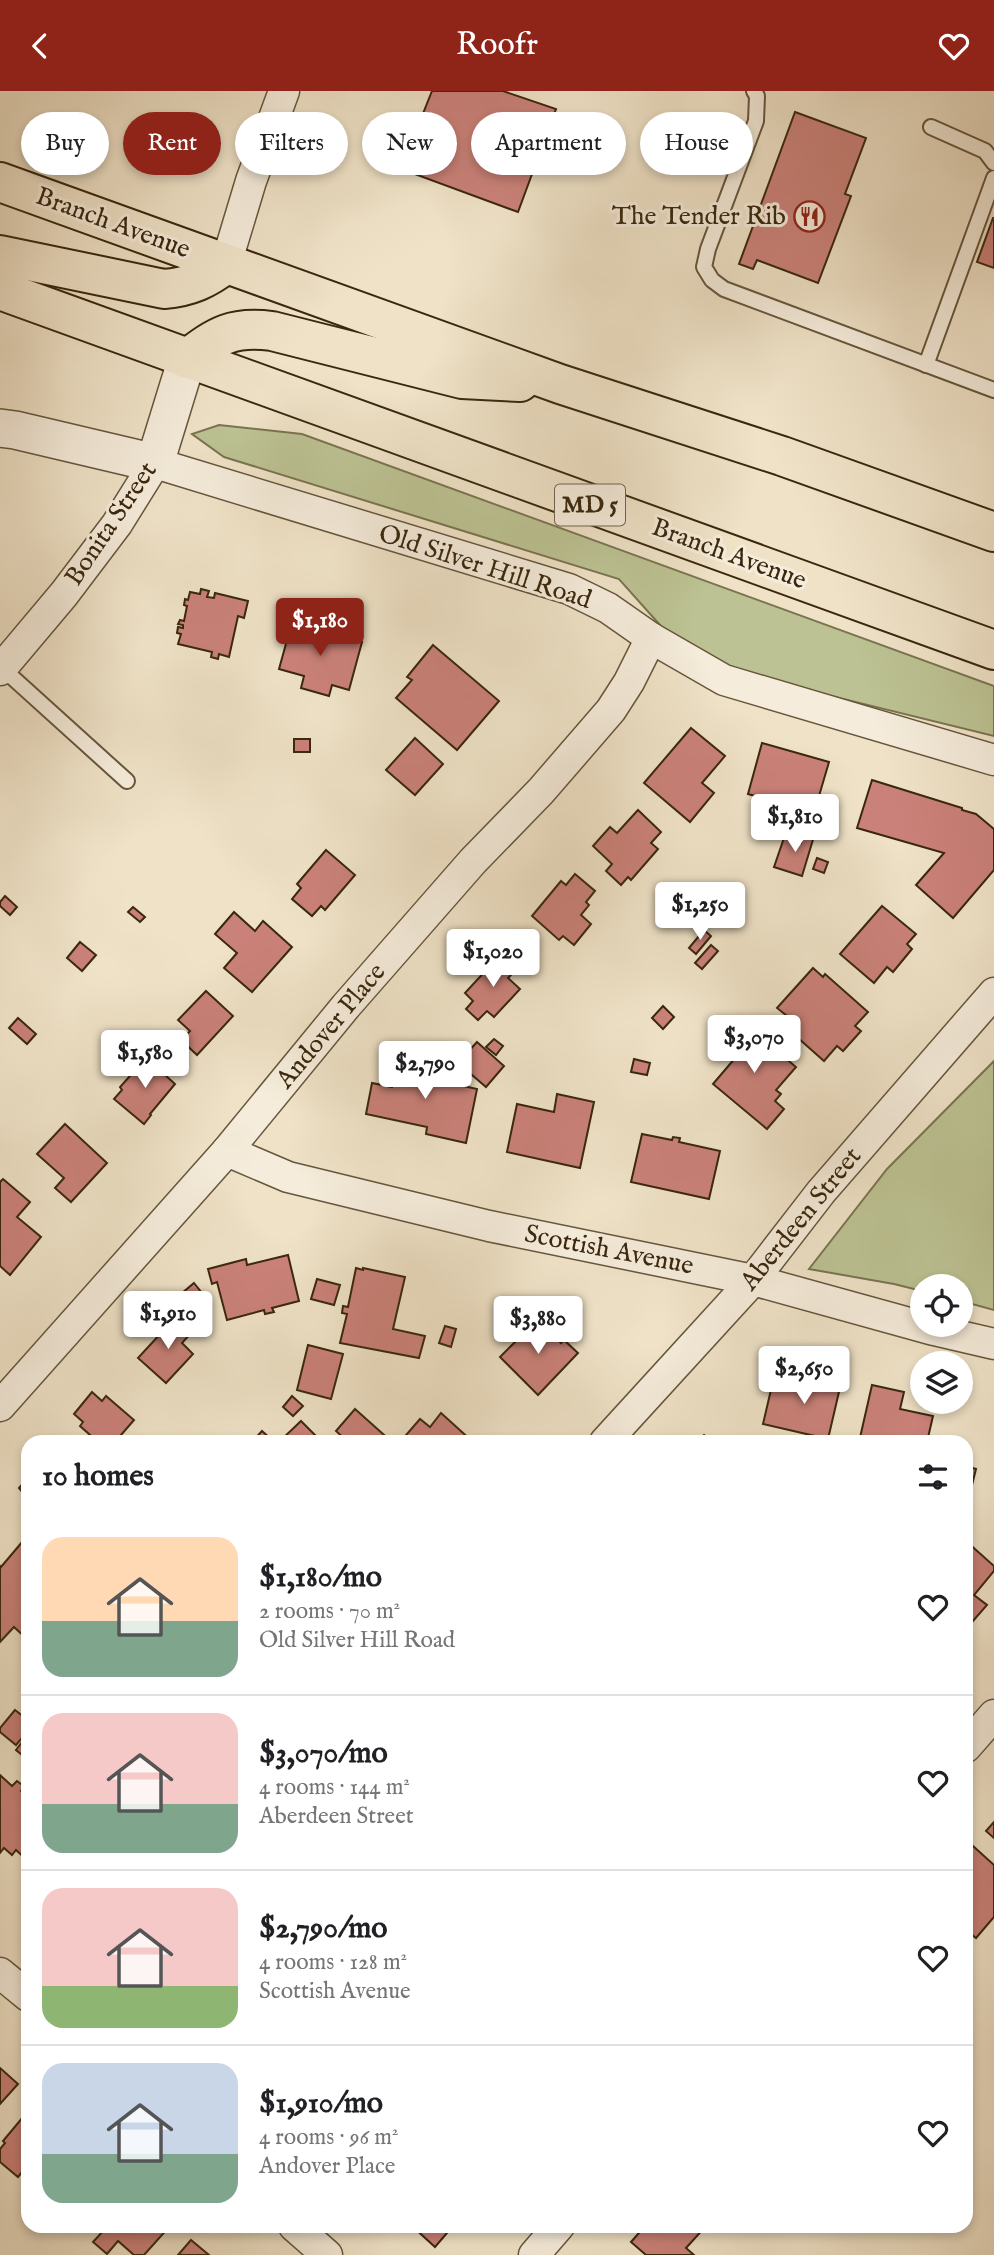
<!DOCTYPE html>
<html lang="en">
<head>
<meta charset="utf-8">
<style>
  :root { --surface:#fff; --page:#f6f6f6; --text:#202124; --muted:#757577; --line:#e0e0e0; --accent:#8f2418 }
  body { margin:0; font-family:"IM FELL English",serif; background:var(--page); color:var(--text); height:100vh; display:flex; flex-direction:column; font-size:26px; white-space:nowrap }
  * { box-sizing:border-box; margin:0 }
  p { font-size:23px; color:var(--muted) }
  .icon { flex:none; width:38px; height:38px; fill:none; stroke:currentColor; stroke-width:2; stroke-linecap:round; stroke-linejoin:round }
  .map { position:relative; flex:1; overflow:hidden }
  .sheet { position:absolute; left:21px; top:1344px; width:952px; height:798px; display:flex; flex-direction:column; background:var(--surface); border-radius:21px; box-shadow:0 4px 10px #0003 }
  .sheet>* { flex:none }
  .hud { position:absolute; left:21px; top:21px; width:952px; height:63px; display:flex; gap:14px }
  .fabs { position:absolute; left:910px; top:1183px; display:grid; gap:14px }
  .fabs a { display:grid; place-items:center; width:63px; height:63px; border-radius:50%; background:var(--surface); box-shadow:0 4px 10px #0003; font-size:35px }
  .price { position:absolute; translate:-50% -60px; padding:0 16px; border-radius:7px; background:#fff; color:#222; font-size:23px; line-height:46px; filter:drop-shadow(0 2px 4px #0008) }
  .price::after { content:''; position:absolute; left:50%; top:42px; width:21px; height:16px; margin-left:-10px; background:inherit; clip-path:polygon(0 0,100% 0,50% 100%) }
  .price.current { background:var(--accent); color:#fff }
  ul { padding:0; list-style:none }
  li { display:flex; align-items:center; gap:21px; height:175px; padding:0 21px }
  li+li { border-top:2px solid var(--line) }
  li span { display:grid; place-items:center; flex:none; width:196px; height:140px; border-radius:21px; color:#555 }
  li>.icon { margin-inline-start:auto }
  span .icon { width:84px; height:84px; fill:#fffc; stroke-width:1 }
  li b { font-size:30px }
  h2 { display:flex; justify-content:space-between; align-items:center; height:84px; padding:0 21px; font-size:30px }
  .chip { padding:0 24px; border-radius:32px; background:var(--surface); box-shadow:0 4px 10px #0003; font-size:24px; line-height:63px }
  .chip.current { background:var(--accent); color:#fff }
  header { display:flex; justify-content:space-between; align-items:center; height:91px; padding:0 21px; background:var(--accent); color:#fff; font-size:32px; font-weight:600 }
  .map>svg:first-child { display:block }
  .green { fill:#bcc293; stroke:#7a7450; stroke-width:2 }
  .building { fill:#ca8179; stroke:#39270e; stroke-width:2 }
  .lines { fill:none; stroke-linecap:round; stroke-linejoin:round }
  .service-casing { stroke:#66563c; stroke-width:18 }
  .minor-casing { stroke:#66563c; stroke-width:33 }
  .tertiary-casing { stroke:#66563c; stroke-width:40 }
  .trunk-casing { stroke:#39270e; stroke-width:42 }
  .service { stroke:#f5ecdb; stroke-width:14 }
  .minor { stroke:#f5ecdb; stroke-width:30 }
  .tertiary { stroke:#f5ecdb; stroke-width:37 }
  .trunk { stroke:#efe2c7; stroke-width:38 }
  .labels { text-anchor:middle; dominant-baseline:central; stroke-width:6; stroke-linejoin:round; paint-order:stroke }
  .shield { fill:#f5ecdb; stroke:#71624c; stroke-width:2 }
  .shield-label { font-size:24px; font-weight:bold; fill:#39270e }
  .poi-label { font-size:26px; fill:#39270e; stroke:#f5ecdb; text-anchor:end }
  .street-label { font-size:26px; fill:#39270e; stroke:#f5ecdb }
</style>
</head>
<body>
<header><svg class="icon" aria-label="back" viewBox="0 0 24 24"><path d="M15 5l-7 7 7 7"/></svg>Roofr<svg class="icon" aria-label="heart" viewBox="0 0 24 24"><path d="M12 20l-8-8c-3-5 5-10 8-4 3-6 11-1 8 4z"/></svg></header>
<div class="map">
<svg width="994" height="2164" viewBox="0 0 994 2164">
  <rect width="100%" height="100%" fill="#efe2c7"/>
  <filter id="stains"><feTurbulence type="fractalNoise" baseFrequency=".00286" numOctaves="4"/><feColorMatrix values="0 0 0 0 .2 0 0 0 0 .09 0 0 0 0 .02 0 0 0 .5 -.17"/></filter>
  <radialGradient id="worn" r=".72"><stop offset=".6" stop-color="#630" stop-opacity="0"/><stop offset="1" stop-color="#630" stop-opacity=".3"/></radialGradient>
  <!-- green -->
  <g class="green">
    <polygon points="219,334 302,343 994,595 994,645 693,571 619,488 224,366 192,343"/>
    <polygon points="994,970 994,1219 961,1210 961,1195 922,1195 922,1200 894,1193 809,1178 887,1078"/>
  </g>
  <!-- building -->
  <g class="building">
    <polygon points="432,0 503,0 556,18 518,121 401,78"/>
    <polygon points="795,21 866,47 845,103 851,105 818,192 757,169 753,178 739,173"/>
    <polygon points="993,127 994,127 994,177 977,171"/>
    <polygon points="201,498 209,500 207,506 214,507 215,502 248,510 244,527 238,525 229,566 219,563 218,568 211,566 212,561 178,553 181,543 177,542 178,536 183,537 183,534 178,533 180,529 184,530 187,515 184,514 185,508 188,509 190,501 200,503"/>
    <polygon points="292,531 362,551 349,599 332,594 329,605 301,597 304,585 279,578"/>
    <polygon points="433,554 499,610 457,659 396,607 412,589 407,586"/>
    <polygon points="691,637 725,665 702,692 714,702 690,731 644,692"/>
    <polygon points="415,647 443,673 415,704 386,679"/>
    <rect x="294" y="648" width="16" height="13"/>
    <polygon points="762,652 829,671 814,722 748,703"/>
    <polygon points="872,689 962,717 962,719 976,723 994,738 994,779 953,827 916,794 944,762 857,737"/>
    <polygon points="638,719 661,741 651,752 658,758 631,789 628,786 621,794 606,780 612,773 593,755 610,736 617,742"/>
    <polygon points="810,724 817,726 814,737 807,736"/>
    <polygon points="805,739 815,742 802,785 774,776 784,747 801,752"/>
    <polygon points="326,759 355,784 325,819 321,815 312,825 292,808 301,797 297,793"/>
    <polygon points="817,767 828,771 824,782 813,778"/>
    <polygon points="575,783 595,800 586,811 589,814 581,824 591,833 574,854 563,845 559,849 532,825 561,790 566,794"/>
    <polygon points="5,805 17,816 10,824 0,815 0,811"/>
    <polygon points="882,815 916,843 907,853 912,858 893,881 887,876 874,892 840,863"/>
    <polygon points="133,816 145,826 140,831 128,821"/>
    <polygon points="234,821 255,840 263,830 292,856 252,901 224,877 237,862 215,843"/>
    <polygon points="704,839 711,845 696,863 689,857"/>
    <polygon points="80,851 96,864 82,880 67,867"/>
    <polygon points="711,854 718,860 702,878 695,872"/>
    <polygon points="502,862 518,877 508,887 520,898 494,926 487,920 478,929 466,918 473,910 465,902"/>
    <polygon points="813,877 823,886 825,883 868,921 855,935 861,940 843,960 837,955 824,970 781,932 787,925 777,917"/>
    <polygon points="206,900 233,925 197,964 181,949 190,940 178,929"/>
    <polygon points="663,915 674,926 663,938 652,927"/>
    <polygon points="18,927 36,943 27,953 9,937"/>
    <polygon points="742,931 796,976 776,999 781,1003 775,1010 784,1018 767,1038 713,993 736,966 722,954"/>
    <polygon points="494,948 503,955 496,964 486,956"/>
    <polygon points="477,951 504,975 486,996 458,972"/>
    <polygon points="405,961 426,965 422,984 444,988 444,983 461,986 459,994 477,998 466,1052 426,1043 427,1036 366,1023 372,992 392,996 396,976 401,977"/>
    <polygon points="146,967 156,976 160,971 168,978 164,983 175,993 150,1023 151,1024 144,1033 114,1008 122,999 120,996"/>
    <polygon points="634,968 650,972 647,984 631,981"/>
    <polygon points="557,1003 594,1011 580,1077 507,1061 517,1013 554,1021"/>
    <polygon points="65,1033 107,1072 71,1111 55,1097 64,1087 37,1063"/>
    <polygon points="642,1043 672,1049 673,1046 680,1047 679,1051 720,1060 709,1108 631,1091"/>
    <polygon points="3,1088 30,1111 17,1126 41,1146 10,1184 0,1175 0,1091"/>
    <polygon points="288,1164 299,1210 272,1217 274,1221 265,1223 264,1219 227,1229 217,1191 212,1193 208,1178 246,1168 247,1174"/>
    <polygon points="356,1177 363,1179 363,1177 405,1186 393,1238 425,1245 419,1267 340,1252 347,1223 342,1222 343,1215 348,1216"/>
    <polygon points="317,1188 340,1194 334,1214 311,1208"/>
    <polygon points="194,1192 206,1207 192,1217 181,1203"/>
    <polygon points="175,1227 191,1242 182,1252 193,1263 166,1292 138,1267"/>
    <polygon points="535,1227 561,1252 564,1249 578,1262 538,1304 500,1266 523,1243 518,1238 524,1232 527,1235"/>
    <polygon points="445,1235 456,1238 451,1256 439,1252"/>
    <polygon points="308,1254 343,1263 331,1308 297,1299"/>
    <polygon points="810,1280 842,1288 828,1348 763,1333 773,1290 807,1298"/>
    <polygon points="872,1294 904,1301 900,1318 933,1325 927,1351 859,1351"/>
    <polygon points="92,1301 102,1310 106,1305 134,1329 115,1351 98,1351 80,1335 83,1331 74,1323"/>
    <polygon points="292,1305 303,1315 293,1325 283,1316"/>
    <polygon points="355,1318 392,1351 348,1351 336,1340"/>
    <polygon points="441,1322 473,1351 400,1351 420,1328 430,1336"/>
    <polygon points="301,1330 318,1347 314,1351 284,1351 281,1349"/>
    <polygon points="262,1340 272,1349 252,1351"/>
    <polygon points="704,1344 713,1351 698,1351"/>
    <polygon points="966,1375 976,1378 971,1398 966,1397"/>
    <polygon points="26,1389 28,1391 28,1408 19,1397"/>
    <polygon points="23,1450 28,1454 28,1549 14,1536 0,1551 0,1475 1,1476"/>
    <polygon points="966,1450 994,1475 994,1480 974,1504 987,1514 966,1538"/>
    <polygon points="15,1619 28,1629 28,1640 16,1654 0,1641 0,1637"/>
    <polygon points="26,1646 28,1647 27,1668 16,1659"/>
    <polygon points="0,1684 12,1695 17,1690 25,1696 21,1700 28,1706 28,1770 16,1759 12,1764 4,1757 0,1762"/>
    <polygon points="994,1731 994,1747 986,1740"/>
    <polygon points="973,1755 994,1774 994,1826 976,1847 966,1839 966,1763"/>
    <polygon points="0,1977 18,1993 0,2013"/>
    <polygon points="28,2020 28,2074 18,2086 0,2071 0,2058 5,2052 3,2050"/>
    <polygon points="102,2135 170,2135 144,2164 134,2164 118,2150 107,2163 93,2151 105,2138"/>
    <polygon points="412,2135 453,2135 435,2156"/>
    <polygon points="645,2135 706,2135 686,2157 694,2164 646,2164 631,2151"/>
    <polygon points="191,2149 209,2164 178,2164"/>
  </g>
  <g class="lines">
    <defs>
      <g id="service">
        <polyline points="754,0 757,5 756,30 708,158 704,176 712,189 724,198 994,299"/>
        <polyline points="931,36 985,60 994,72"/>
        <polyline points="926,274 994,87"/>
        <polyline points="2,577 127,690"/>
      </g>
      <g id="minor">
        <polyline points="226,173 251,90 284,0"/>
        <polyline points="0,579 64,503 117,433 155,372 569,498 608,517 651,547 724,589 994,669"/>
        <polyline points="227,1060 288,1086 489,1135 753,1189 934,1239 994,1253"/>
        <polyline points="0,1315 227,1060 346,915 473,770 541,700 611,619 629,591 651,547"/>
        <polyline points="605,1351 753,1189 821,1101 994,902"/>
        <polyline points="966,1656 994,1624"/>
        <polyline points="0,1882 28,1905"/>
        <polyline points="294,2135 327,2164"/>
        <polyline points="534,2164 559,2135"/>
      </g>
      <polyline id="tertiary" points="0,337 15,339 155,372 187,268"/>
      <g id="trunk">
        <polyline points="0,91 560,293 782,365 994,441"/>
        <path d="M0,164L164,198C190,196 206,188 226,173"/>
        <polyline points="0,199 994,559"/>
        <path d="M187,268C218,244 233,235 272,240L462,288L520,291"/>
      </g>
    </defs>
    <!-- service casing -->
    <use href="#service" class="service-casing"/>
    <!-- minor casing -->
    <use href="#minor" class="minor-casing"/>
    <!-- tertiary casing -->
    <use href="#tertiary" class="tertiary-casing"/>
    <!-- trunk casing -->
    <use href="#trunk" class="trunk-casing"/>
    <!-- service -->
    <use href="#service" class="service"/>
    <!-- minor -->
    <use href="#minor" class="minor"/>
    <!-- tertiary -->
    <use href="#tertiary" class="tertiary"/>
    <!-- trunk -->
    <use href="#trunk" class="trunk"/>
  </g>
  <!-- icons -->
  <defs>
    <symbol id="restaurant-ring" viewBox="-11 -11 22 22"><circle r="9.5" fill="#f5ecdb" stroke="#8f2418" stroke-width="1.5"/><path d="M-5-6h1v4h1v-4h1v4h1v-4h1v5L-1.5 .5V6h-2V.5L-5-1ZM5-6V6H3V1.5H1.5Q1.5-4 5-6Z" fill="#8f2418"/></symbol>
  </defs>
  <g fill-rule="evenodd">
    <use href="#restaurant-ring" x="792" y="108" width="35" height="35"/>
  </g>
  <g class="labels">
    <!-- shield labels -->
    <rect class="shield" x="555" y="393.5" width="70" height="41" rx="5"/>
    <g class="shield-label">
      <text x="590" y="414">MD 5</text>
    </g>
    <!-- poi labels -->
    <g class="poi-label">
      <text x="786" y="125">The Tender Rib</text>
    </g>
    <!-- street labels -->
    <g class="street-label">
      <text transform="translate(113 132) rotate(20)">Branch Avenue</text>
      <text transform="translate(111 433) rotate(-56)">Bonita Street</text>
      <text transform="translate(729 463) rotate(20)">Branch Avenue</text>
      <text transform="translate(485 476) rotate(18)">Old Silver Hill Road</text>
      <text transform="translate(331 935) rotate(-50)">Andover Place</text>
      <text transform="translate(801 1128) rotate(-51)">Aberdeen Street</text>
      <text transform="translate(609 1159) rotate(11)">Scottish Avenue</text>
    </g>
  </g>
  <rect width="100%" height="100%" filter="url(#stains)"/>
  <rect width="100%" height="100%" fill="url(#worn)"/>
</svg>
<div class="fabs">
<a><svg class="icon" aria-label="locate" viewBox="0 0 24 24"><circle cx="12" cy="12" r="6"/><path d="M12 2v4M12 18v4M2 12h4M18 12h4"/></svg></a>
<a><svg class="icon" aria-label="layers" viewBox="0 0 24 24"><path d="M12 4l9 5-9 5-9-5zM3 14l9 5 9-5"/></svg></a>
</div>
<b class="price current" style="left:320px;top:567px">$1,180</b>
<b class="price" style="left:795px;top:763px">$1,810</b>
<b class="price" style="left:700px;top:851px">$1,250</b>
<b class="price" style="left:493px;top:898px">$1,020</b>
<b class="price" style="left:754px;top:984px">$3,070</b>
<b class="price" style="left:145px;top:999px">$1,580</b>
<b class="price" style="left:425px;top:1010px">$2,790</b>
<b class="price" style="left:168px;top:1260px">$1,910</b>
<b class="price" style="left:538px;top:1265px">$3,880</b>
<b class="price" style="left:804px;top:1315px">$2,650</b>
<div class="hud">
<a class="chip">Buy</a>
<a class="chip current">Rent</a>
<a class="chip">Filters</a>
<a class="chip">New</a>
<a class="chip">Apartment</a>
<a class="chip">House</a>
</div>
<section class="sheet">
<h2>10 homes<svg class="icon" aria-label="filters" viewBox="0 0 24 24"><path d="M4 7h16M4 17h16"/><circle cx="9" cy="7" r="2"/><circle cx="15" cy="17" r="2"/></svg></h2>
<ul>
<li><span style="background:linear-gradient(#ffd9b3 60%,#7fa58c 0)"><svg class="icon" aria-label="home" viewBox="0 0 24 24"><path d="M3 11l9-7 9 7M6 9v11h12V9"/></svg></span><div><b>$1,180/mo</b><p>2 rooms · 70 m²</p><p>Old Silver Hill Road</p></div><svg class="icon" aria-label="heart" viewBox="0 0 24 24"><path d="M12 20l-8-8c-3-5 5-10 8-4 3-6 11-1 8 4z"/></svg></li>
<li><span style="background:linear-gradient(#f6c9c9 65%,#7fa58c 0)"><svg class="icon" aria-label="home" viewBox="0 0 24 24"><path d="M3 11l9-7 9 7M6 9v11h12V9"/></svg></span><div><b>$3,070/mo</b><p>4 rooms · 144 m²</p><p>Aberdeen Street</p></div><svg class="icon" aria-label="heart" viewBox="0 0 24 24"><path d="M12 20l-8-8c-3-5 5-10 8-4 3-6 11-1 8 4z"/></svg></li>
<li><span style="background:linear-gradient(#f6c9c9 70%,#8fb573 0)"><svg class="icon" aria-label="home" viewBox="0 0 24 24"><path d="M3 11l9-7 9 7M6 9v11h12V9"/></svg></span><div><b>$2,790/mo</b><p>4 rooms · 128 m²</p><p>Scottish Avenue</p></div><svg class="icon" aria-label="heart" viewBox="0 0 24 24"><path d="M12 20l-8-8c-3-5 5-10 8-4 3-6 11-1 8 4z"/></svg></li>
<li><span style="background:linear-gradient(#c9d6e8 65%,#7fa58c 0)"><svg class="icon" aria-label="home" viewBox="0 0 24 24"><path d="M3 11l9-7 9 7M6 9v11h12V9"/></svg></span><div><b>$1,910/mo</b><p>4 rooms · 96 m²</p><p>Andover Place</p></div><svg class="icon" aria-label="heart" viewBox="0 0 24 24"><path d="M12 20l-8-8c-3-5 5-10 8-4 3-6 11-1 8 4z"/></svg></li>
</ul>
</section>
</div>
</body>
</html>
